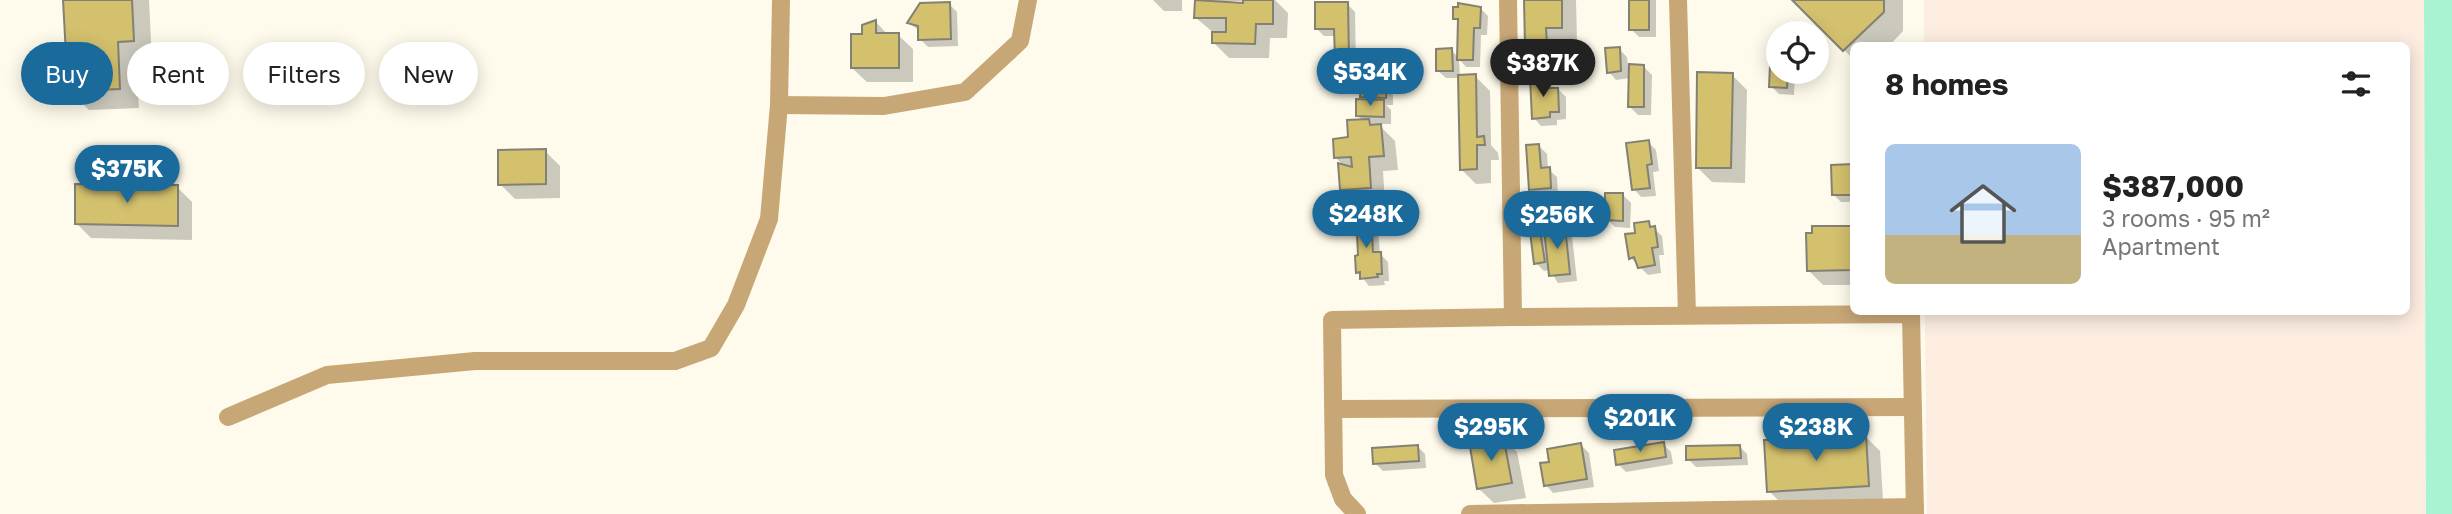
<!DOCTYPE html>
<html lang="en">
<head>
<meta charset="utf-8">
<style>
  :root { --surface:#fff; --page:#f6f6f6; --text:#222; --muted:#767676; --accent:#1b6a9c }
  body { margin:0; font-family:"Golos Text",sans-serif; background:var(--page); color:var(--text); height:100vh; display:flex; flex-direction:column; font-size:26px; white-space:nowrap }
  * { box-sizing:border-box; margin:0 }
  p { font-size:23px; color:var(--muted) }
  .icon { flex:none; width:38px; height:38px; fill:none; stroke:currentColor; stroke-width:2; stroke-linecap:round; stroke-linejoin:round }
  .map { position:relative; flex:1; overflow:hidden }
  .drawer { position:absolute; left:1850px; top:42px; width:560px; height:273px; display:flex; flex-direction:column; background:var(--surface); border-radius:10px; box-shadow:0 4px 18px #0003 }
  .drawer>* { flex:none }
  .top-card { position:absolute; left:21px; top:42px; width:665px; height:63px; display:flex; gap:14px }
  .controls { position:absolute; left:1766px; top:21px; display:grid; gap:14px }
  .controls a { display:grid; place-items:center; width:63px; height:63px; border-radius:50%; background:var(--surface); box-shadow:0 4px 18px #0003; font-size:35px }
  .price { position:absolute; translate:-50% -60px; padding:0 16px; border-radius:24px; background:var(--accent); color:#fff; font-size:23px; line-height:46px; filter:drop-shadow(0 2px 4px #0008) }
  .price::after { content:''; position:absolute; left:50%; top:42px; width:21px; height:16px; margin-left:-10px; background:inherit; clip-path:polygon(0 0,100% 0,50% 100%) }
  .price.active { background:#222; color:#fff }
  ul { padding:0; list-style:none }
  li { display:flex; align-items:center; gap:21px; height:175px; padding:0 35px }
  li span { display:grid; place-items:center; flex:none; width:196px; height:140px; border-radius:10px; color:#555 }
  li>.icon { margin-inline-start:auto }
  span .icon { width:84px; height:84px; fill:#fffc; stroke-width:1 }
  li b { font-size:30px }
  h2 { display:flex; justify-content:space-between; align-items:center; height:84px; padding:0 35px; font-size:30px }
  .pill { padding:0 24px; border-radius:32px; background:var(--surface); box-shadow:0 4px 18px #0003; font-size:24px; line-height:63px }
  .pill.active { background:var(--accent); color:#fff }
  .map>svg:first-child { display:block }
  .commercial { fill:#fdede1 }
  .green { fill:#a8f3d2 }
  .shadow { fill:#0003; fill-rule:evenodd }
  .building { fill:#d4c16e; stroke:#838173; stroke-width:2 }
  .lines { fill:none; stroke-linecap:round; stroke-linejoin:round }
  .minor { stroke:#c8a777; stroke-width:18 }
</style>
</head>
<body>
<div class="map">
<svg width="2452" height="514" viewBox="0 0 2452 514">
  <rect width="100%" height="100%" fill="#fefbec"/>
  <!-- commercial -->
  <polygon class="commercial" points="1924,0 2424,0 2426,514 1927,514 1925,312 2406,312 2406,46 1924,45"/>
  <!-- green -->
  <polygon class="green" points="2424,0 2452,0 2452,514 2426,514"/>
  <!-- shadow -->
  <g class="shadow">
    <polygon points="65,0 149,0 152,60 136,61 139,108 89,110 69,90"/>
    <polygon points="1153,0 1182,0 1182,11 1164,11"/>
    <path d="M1186,0H1275L1288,13L1287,38H1270L1269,58H1229L1214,43V33L1196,18L1197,0ZM1223,1H1244V5L1226,4Z"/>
    <polygon points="1526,0 1576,0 1577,43 1560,43 1561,50 1570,50 1578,58 1578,80 1559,81 1552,73 1552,60 1541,60 1527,45"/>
    <polygon points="1631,0 1656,0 1656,37 1639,37 1631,29"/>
    <polygon points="1795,0 1903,0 1903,31 1889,46 1853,46 1853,59"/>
    <polygon points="949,4 957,12 958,46 928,47 920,39 920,31 909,23"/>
    <polygon points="1347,4 1355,12 1356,69 1386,69 1394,77 1394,89 1388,89 1393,95 1393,105 1386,105 1391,110 1391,124 1378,124 1395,141 1398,170 1383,171 1385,203 1356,204 1341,189 1345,167 1336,158 1363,121 1357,115 1367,101 1353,80 1353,67 1344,67 1336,59 1336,36 1324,36 1316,28"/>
    <polygon points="1480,8 1488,16 1487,35 1481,35 1480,67 1466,67 1459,59 1460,77 1475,76 1490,91 1491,145 1498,153 1499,160 1491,160 1491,183 1476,184 1461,169 1460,78 1446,78 1438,71 1451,50 1459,58 1459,23 1455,18"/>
    <polygon points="876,22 888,35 898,35 913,49 913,82 867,82 852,68 864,36"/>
    <polygon points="1619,49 1627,57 1628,66 1644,67 1652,75 1651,115 1638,115 1630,107 1630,78 1616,80 1609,72"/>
    <polygon points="1778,67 1778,72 1791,72 1795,75 1794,95 1779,94 1771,86"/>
    <polygon points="1732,75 1747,90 1745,183 1712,182 1697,167"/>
    <polygon points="1544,79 1552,90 1558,89 1566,97 1566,119 1557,120 1557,125 1541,126 1534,118"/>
    <polygon points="1648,142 1656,150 1659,171 1653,172 1656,196 1641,197 1634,189"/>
    <polygon points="1539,146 1547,154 1548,169 1557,177 1558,195 1572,194 1580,202 1580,229 1565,229 1572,236 1577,281 1558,283 1550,270 1544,271 1536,263 1540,233 1547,240 1561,229 1554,221 1554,195 1538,197 1531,189"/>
    <polygon points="545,151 560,166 560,198 515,199 500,184"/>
    <polygon points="1833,166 1853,166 1853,202 1841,202 1833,194"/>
    <polygon points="177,187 192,202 192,240 91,238 76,223"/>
    <polygon points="1623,195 1631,203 1630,228 1615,227 1607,219"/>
    <polygon points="1370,219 1378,227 1380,254 1388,262 1389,281 1384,281 1385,285 1369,286 1358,272 1359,238 1354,234"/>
    <polygon points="1648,223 1662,236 1664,255 1659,255 1661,273 1648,275 1631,258 1637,235"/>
    <polygon points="1853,227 1853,285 1823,285 1808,270 1814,228"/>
    <polygon points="1865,436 1880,451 1883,500 1784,506 1769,491"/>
    <polygon points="1502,437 1517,452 1526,498 1494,503 1479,489 1489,445"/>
    <polygon points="1663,444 1671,452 1673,464 1626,472 1618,464"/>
    <polygon points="1581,445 1589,453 1594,487 1553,493 1546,485 1551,464"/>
    <polygon points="1417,446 1425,454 1426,468 1383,471 1375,463"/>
    <polygon points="1739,446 1747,454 1748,465 1696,467 1688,459"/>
  </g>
  <!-- building -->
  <g class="building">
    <polygon points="63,0 132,0 134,41 118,42 120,89 68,91"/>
    <polygon points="1195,0 1243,3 1243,0 1273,0 1273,24 1256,24 1255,44 1212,43 1212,32 1226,32 1226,18 1194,18"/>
    <polygon points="1524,0 1562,0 1562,28 1546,28 1547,45 1525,46"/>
    <rect x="1629" y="0" width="20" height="30"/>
    <polygon points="1792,0 1884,0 1884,12 1843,51"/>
    <polygon points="950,2 951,39 918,40 918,26 907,23 920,3"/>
    <polygon points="1315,2 1348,2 1349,60 1335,60 1334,29 1315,29"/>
    <polygon points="1458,3 1481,7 1480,28 1474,28 1473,60 1457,60 1458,19 1453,19 1453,7 1458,7"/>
    <polygon points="876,20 876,33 899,33 899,68 851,68 851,34 862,34 862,25"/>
    <polygon points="1620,47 1621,71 1607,73 1605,48"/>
    <polygon points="1452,48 1453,71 1436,71 1436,49"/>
    <polygon points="1571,48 1571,73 1550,74 1550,49"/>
    <polygon points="1629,64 1644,65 1644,107 1628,107"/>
    <polygon points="1770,65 1778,65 1778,72 1788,72 1787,88 1769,87"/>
    <polygon points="1352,67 1387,68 1387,81 1361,84 1351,81"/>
    <polygon points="1697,72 1733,73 1731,168 1696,168"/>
    <polygon points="1476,74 1477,137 1484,136 1485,145 1477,145 1477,169 1460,170 1458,75"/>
    <polygon points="1530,78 1545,78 1545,88 1558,88 1559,112 1550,112 1550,117 1532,119"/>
    <polygon points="1361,84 1386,85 1386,98 1360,97"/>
    <polygon points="1356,99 1384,100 1384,117 1356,116"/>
    <polygon points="1369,119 1370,125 1381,124 1384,156 1369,157 1371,188 1340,190 1338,163 1352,167 1351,157 1334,158 1333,139 1348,137 1347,120"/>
    <polygon points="1649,140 1652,164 1647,165 1650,188 1632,190 1626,143"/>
    <polygon points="1539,144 1541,168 1550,167 1551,188 1529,190 1526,145"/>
    <polygon points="546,149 546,184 498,185 498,150"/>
    <polygon points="1853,164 1853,195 1832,195 1831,165"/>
    <polygon points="75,184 178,185 178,226 75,224"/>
    <polygon points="1552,193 1572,193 1573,222 1552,222"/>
    <polygon points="1605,193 1623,193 1623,221 1605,220"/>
    <polygon points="1354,218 1371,218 1373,252 1381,252 1382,274 1377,274 1378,277 1360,279 1360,272 1356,273 1355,256 1358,255 1357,234 1353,234"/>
    <polygon points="1649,221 1650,227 1655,226 1658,247 1652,248 1655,265 1638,268 1634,257 1629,259 1625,234 1635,233 1634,223"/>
    <polygon points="1565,226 1570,274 1549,276 1544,229"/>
    <polygon points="1812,226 1853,226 1853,270 1807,271 1806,233 1812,233"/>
    <polygon points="1540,231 1545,262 1534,264 1530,232"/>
    <polygon points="1503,435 1512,483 1477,489 1470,447 1487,443 1486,438"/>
    <polygon points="1866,435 1869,486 1767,492 1764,440"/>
    <polygon points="1664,442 1666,457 1616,465 1614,450"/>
    <polygon points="1581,443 1587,479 1544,486 1540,463 1549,462 1547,449"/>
    <polygon points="1418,445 1419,461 1373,464 1372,448"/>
    <polygon points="1740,445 1741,458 1686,460 1686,446"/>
  </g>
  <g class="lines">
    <!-- minor -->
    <g class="minor">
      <polyline points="1508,0 1513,317 1911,314 1915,514"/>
      <polyline points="1678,0 1687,315"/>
      <polyline points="779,105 884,106 965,92 1020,41 1028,0"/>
      <polyline points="1334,409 1913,407"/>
      <polyline points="228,417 327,375 475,361 675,361 711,348 736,305 769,219 779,105 781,0"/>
      <polyline points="1357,514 1343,499 1334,475 1332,320 1513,317"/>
      <polyline points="1470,514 1915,507"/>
    </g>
  </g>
</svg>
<div class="controls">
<a><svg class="icon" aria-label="locate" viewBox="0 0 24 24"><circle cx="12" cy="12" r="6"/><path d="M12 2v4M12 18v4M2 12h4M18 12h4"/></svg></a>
</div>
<b class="price active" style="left:1543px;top:99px">$387K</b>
<b class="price" style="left:1370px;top:108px">$534K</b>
<b class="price" style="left:127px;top:205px">$375K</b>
<b class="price" style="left:1366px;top:250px">$248K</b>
<b class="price" style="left:1557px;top:251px">$256K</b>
<b class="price" style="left:1640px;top:454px">$201K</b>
<b class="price" style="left:1491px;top:463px">$295K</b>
<b class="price" style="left:1816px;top:463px">$238K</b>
<div class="top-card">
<a class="pill active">Buy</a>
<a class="pill">Rent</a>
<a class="pill">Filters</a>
<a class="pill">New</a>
</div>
<section class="drawer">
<h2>8 homes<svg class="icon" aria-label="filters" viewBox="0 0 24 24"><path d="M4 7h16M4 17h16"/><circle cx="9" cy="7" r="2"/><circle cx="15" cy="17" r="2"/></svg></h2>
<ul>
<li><span style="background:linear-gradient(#a9c7e8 65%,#c2b280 0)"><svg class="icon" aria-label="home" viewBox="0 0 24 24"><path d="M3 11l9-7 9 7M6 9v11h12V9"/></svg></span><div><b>$387,000</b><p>3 rooms · 95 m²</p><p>Apartment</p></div></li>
</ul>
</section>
</div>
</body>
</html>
